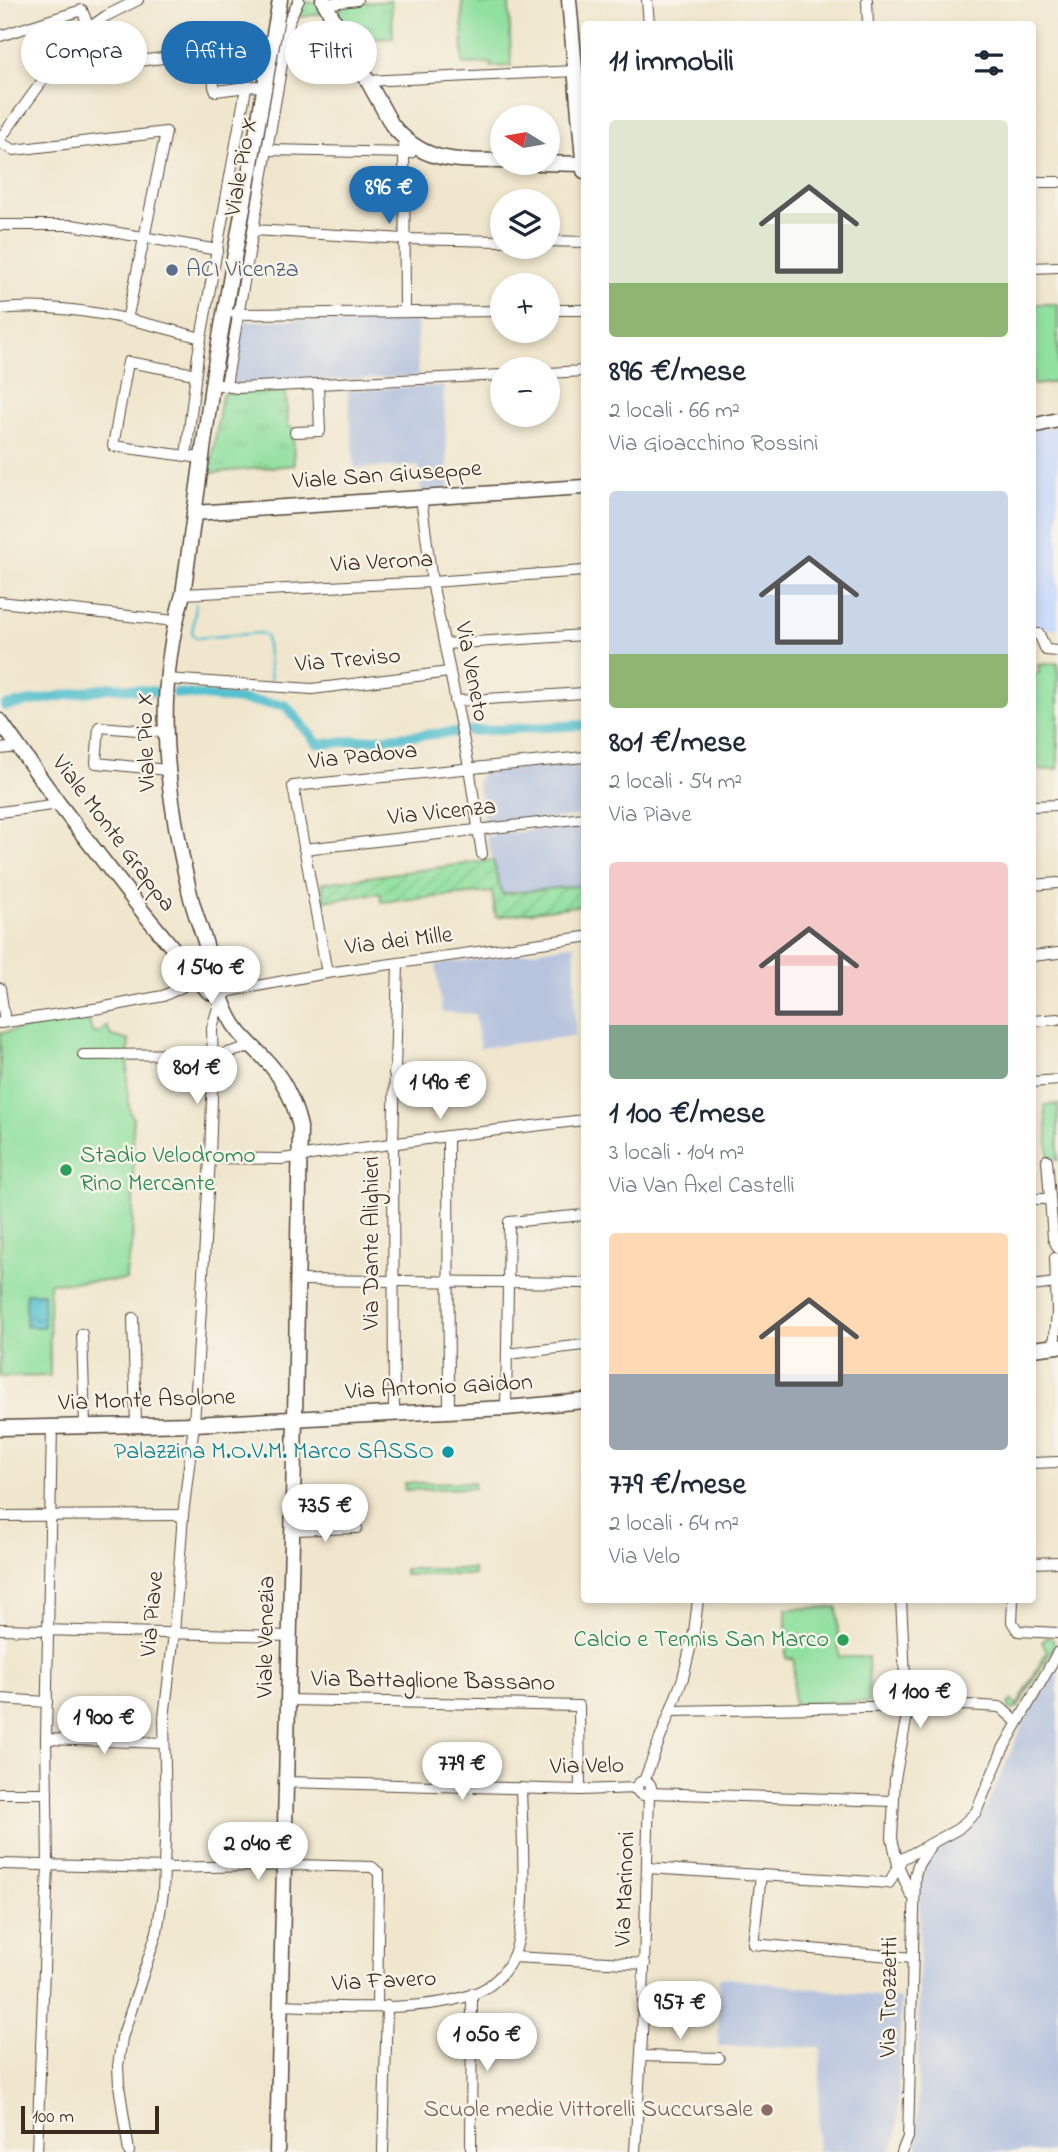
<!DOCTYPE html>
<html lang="it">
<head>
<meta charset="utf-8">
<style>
  :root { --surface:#fff; --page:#f2f2f3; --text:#1f2937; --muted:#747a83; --accent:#1f6fb2 }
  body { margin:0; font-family:"Indie Flower",sans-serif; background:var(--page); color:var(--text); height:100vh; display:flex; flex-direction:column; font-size:26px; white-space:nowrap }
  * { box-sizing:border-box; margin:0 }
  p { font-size:23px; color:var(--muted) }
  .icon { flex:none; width:38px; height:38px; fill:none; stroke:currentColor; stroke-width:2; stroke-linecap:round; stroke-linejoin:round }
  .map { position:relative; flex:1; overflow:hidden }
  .panel { position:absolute; left:581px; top:21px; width:455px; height:1582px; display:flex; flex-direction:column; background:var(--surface); border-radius:7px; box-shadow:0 4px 10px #0003 }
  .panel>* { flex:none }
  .top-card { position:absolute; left:21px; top:21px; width:455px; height:63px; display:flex; gap:14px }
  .needle { width:46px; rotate:281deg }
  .buttons { position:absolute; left:490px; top:105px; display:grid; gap:14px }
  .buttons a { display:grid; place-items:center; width:70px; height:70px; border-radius:50%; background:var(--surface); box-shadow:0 4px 10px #0003; font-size:35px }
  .scale { position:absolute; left:21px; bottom:18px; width:138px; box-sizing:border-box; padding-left:7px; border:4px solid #3b2a1e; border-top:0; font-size:19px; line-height:24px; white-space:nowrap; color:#3b2a1e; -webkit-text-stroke:5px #f7f3e8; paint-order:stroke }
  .price { position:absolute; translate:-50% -60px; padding:0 16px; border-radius:24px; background:#fff; color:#222; font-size:23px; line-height:46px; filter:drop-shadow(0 2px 4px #0008) }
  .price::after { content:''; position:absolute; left:50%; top:42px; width:21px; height:16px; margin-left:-10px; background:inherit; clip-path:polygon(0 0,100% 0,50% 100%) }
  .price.selected { background:var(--accent); color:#fff }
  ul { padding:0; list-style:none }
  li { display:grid; align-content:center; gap:14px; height:371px; padding:0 28px }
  li span { display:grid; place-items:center; height:217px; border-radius:7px; color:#555 }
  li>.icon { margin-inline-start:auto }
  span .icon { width:126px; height:126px; fill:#fffc; stroke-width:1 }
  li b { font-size:30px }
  h2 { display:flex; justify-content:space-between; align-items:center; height:84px; padding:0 28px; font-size:30px }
  .tag { padding:0 24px; border-radius:32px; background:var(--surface); box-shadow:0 4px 10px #0003; font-size:24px; line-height:63px }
  .tag.selected { background:var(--accent); color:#fff }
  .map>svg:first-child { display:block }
  .built { fill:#ccdbf9 }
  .industrial { fill:#b8c5de }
  .grass { fill:url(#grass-tufts); stroke:#66855e; stroke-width:2 }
  .park { fill:#90e09f; stroke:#66855e; stroke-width:2 }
  .garden { fill:url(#garden-furrows); stroke:#66855e; stroke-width:2 }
  .water { fill:url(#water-ripples); stroke:#487576; stroke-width:2 }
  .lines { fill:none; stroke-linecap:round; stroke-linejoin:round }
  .stream { stroke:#54c0ce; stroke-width:2.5 }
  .canal { stroke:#54c0ce; stroke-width:10 }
  .street-casing { stroke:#564638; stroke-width:12 }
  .secondary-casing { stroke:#564638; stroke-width:17 }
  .street { stroke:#fff; stroke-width:10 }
  .secondary { stroke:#fff; stroke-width:14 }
  .service-dot { fill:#5c6f8a; stroke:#f7f3e8; stroke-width:2.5 }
  .leisure-dot { fill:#2e9e5b; stroke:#f7f3e8; stroke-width:2.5 }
  .culture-dot { fill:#0f9aa8; stroke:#f7f3e8; stroke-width:2.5 }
  .education-dot { fill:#8d6e63; stroke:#f7f3e8; stroke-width:2.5 }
  .labels { text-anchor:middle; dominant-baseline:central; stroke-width:5; stroke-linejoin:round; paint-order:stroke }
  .street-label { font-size:24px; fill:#3b2a1e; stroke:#f7f3e8 }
  .service-label { font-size:24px; fill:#4e5e75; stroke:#f7f3e8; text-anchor:start }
  .leisure-label { font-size:24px; fill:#27864d; stroke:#f7f3e8; text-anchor:start }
  .culture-label { font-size:24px; fill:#0d838f; stroke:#f7f3e8; text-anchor:end }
  .education-label { font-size:24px; fill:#785e54; stroke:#f7f3e8; text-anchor:end }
</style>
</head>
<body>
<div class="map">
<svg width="1058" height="2152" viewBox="0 0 1058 2152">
  <defs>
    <pattern id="grass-tufts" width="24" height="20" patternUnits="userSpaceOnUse" patternTransform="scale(1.75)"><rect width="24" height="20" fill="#90e09f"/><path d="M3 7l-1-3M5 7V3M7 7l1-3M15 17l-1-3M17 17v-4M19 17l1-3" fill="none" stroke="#7dc088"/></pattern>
    <pattern id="garden-furrows" width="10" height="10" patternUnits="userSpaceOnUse" patternTransform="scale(1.75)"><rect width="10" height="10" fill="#90e09f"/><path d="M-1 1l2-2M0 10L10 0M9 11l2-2" fill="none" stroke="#7dc088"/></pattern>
    <pattern id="water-ripples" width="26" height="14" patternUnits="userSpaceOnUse" patternTransform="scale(1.75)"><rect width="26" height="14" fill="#54c0ce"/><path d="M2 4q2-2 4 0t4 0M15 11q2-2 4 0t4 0" fill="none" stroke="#479ca7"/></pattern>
  </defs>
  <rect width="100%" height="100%" fill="#f7f3e8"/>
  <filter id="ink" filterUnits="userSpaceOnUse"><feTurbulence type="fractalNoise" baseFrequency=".0143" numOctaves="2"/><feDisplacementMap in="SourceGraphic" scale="14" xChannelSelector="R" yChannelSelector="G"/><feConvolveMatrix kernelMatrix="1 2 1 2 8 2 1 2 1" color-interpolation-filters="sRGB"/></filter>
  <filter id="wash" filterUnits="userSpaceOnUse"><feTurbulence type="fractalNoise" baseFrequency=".00686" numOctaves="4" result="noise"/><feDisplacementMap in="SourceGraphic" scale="28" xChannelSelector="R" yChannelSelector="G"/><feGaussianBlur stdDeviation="1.57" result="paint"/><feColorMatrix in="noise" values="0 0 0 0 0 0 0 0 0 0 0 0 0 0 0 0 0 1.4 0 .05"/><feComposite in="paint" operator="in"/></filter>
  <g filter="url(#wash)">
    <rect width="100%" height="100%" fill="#f0e6cd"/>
    <!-- built -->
    <polygon class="built" points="1058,426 1058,629 1033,629 1032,430"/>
    <!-- industrial -->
    <g class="industrial">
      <polygon points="417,319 418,376 230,385 232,368 238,367 240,355 236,354 240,337 237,334 239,324 243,321"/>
      <polygon points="443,386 449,491 421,493 419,466 355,468 347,390"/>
      <polygon points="584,763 584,815 487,825 485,823 477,781 482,772"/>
      <polygon points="584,824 584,885 502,894 486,836"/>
      <polygon points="575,944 575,1036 480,1048 475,1014 442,1012 436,964 498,957"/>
      <polygon points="1058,1662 1058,2152 917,2152 920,1887 922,1868 930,1854 970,1828 986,1808 1023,1724"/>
      <polygon points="719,1977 901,1999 897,2137 892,2148 887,2152 817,2152 821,2047 718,2046"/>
    </g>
    <!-- grass -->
    <g class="grass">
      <polygon points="391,1 393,38 354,40 335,11 348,4"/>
      <polygon points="303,2 316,3 324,13 295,18"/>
      <polygon points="286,392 288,427 293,428 294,465 210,473 222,395 225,393"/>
      <polygon points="474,1482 474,1488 405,1490 404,1483"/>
      <polygon points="404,1569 473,1569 474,1575 404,1575"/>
      <polygon points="1047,1636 1053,1638 1054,1646 1018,1707 1014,1710 1010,1709 1008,1704 1012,1700 1017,1706 1047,1651 1042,1642"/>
    </g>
    <!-- park -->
    <g class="park">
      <polygon points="462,0 479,0 479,4 509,2 511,66 491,67 491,63 463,64"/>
      <polygon points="1058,304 1058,382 1033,385 1033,304"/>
      <polygon points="1058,663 1058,769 1033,770 1033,674 1039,673 1038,665"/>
      <path d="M88,1018L92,1032L98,1034L107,1026L111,1036L129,1040C128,1060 124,1103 133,1118C133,1159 134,1201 132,1242C131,1255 125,1267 126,1280L49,1283L50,1376L0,1377V1033Z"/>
      <polygon points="1058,1104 1058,1161 1057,1159 1049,1159 1045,1105"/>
      <polygon points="837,1607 839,1657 868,1657 869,1702 796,1704 793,1702 794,1659 786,1658 786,1609"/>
    </g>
    <!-- garden -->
    <polygon class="garden" points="493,860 502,894 584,885 584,905 496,917 492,892 381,902 380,893 324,901 322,883"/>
    <!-- water -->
    <polygon class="water" points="26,1293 43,1293 44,1327 26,1327"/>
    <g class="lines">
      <!-- stream -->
      <polyline class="stream" points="196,604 192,634 196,638 261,633 266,636 271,682"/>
      <!-- canal -->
      <g class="canal">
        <polyline points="176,693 285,705 317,743 320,744 456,732"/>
        <polyline points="5,706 112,687 157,692"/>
        <polyline points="470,731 584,725"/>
      </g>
    </g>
  </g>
  <g filter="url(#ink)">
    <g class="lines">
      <defs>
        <g id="street">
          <polyline points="647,0 649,24"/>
          <polyline points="867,0 868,24"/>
          <polyline points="324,4 357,0"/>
          <polyline points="0,36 82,10 89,28"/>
          <polyline points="52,66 60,71 210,52 212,54 214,87 216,91 255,86 265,88"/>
          <polyline points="366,81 575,71"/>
          <polyline points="0,139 73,39 106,16 138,0"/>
          <polyline points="404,139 405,312"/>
          <polyline points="0,143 14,150 166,132 127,320"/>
          <polyline points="268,150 411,153"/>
          <polyline points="1032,182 1058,182"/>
          <polyline points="0,225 72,225 218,250"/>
          <polyline points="254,230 404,239 502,241"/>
          <polyline points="548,241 584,242"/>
          <polyline points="1032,268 1058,267"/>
          <path d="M0,309C67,302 137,320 201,338"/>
          <polyline points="548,310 584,310"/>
          <polyline points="235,314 502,311"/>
          <polyline points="548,373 584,371"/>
          <polyline points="195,374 128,362 113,446 201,458"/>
          <polyline points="220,385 237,388 502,375"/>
          <polyline points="226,385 290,18 299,0"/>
          <polyline points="295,432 320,431 318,384"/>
          <polyline points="186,456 198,355 246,88"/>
          <polyline points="421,497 432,582 469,767 482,854"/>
          <polyline points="183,594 432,582 584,571"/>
          <polyline points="0,602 175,621"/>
          <polyline points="1032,634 1039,634 1046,650 1058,651"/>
          <polyline points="445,644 584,635"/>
          <polyline points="167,679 312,689 449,672"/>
          <polyline points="455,701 584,693"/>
          <polyline points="164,732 99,727 96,763 167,770"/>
          <polyline points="0,749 19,747"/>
          <polyline points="1032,806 1058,805"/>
          <polyline points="0,812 59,804"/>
          <polyline points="304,849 584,818"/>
          <polyline points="1032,885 1058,883"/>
          <polyline points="1032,956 1058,953"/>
          <polyline points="327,973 293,786 584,757"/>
          <polyline points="0,988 5,1022"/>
          <polyline points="1032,1021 1058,1019"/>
          <polyline points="0,1023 100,1008 163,996 182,987 193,971"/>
          <polyline points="83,1055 224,1054 252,1046"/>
          <polyline points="394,1073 453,1069"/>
          <polyline points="1032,1082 1058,1080"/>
          <polyline points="448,1136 449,1410"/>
          <polyline points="210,1158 282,1159 448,1136 584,1120"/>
          <polyline points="1047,1160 1053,1238 1058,1248"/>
          <polyline points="1032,1199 1050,1199"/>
          <polyline points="298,1280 584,1283"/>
          <polyline points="1032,1286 1055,1283"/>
          <polyline points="133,1318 136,1424"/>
          <polyline points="82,1334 85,1425"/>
          <polyline points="1054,1347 1057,1313 1055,1258"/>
          <polyline points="507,1354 584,1345"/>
          <polyline points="506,1408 509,1222 584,1215"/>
          <polyline points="394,1413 393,1143 398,964"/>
          <polyline points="1032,1463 1058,1462"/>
          <polyline points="0,1516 183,1515"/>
          <polyline points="292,1530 357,1528"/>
          <polyline points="1032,1563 1058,1562"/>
          <polyline points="901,1600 907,1715 895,1779 892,1838 898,1865 911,1895"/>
          <polyline points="1013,1600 1012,1622 1018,1631 1058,1633"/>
          <polyline points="0,1629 289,1636"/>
          <polyline points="0,1699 47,1702"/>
          <polyline points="288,1700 579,1706 580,1790"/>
          <polyline points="672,1711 966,1705 1000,1707 1017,1722"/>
          <polyline points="46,1739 163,1743"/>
          <circle cx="644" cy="1788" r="7"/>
          <polyline points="644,1781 683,1678 694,1632 698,1600"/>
          <polyline points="286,1782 580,1790 637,1788"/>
          <polyline points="0,1793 47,1793"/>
          <polyline points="650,1793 893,1801"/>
          <polyline points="0,1864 165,1868 294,1865 372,1867 379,1873 379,1879 377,2006"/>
          <polyline points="647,1868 889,1883 902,1859 958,1829 976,1812 1003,1749 1058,1652"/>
          <polyline points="761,1875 753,1944 913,1958"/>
          <polyline points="513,1957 645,1964"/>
          <path d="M281,2005C332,2007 433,2013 478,1992C494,1985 508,1970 514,1954C529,1916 522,1832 521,1788"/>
          <polyline points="641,2056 719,2058"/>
          <polyline points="37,2152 48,1865 46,1739 52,1426"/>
          <polyline points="129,2152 119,2085 118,2066 122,2038 157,1932 163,1893 166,1815 164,1718 174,1633 183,1515 194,1424 210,1158 213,1070 212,1028 221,997 230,991 327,973 584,937"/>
          <polyline points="383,2152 387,2006"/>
          <polyline points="471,2152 472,1994"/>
          <polyline points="635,2152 642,2036 649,1794"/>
          <polyline points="902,2152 908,2137 915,1875 918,1865 929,1848"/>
        </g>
        <g id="secondary">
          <path d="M323,0L392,125C424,164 455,160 502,161"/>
          <polyline points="569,0 584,171"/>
          <polyline points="538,163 584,164"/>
          <polyline points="1032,426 1058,420"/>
          <polyline points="194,513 584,487"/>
          <polyline points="0,721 59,804 143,912 208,991 221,997"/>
          <polyline points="1032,1349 1058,1346"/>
          <polyline points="0,1428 194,1424 506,1408 584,1401"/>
          <path d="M277,2152L295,1418L300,1127C294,1101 282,1076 263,1057C251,1044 237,1033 229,1016C218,994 213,969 206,945C201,928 194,912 190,894C166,792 153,698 183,594L214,371L280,0"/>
        </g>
      </defs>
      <!-- street casing -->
      <use href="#street" class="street-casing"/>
      <!-- secondary casing -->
      <use href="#secondary" class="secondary-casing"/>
      <!-- street -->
      <use href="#street" class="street"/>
      <!-- secondary -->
      <use href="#secondary" class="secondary"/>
    </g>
  </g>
  <!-- markers -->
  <circle class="service-dot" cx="172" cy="270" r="7"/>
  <g class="leisure-dot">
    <circle cx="66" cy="1170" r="7"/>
    <circle cx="843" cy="1640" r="7"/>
  </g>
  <circle class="culture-dot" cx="448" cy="1452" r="7"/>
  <circle class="education-dot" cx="767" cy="2110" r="7"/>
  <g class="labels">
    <!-- street labels -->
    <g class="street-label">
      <text transform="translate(242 167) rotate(-80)">Viale Pio X</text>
      <text transform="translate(387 476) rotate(-4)">Viale San Giuseppe</text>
      <text transform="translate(382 563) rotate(-3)">Via Verona</text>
      <text transform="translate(348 661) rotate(-5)">Via Treviso</text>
      <text transform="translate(471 672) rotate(79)">Via Veneto</text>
      <text transform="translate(147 742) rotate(-92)">Viale Pio X</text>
      <text transform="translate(363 757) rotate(-6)">Via Padova</text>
      <text transform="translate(442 813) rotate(-6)">Via Vicenza</text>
      <text transform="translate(113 834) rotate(53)">Viale Monte Grappa</text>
      <text transform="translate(399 942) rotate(-7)">Via dei Mille</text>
      <text transform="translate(372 1243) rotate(-90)">Via Dante Alighieri</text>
      <text transform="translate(439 1388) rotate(-3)">Via Antonio Gaidon</text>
      <text transform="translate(147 1401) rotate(-2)">Via Monte Asolone</text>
      <text transform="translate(153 1614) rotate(-85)">Via Piave</text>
      <text transform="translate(267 1637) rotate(-89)">Viale Venezia</text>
      <text transform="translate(433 1682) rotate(1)">Via Battaglione Bassano</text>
      <text transform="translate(587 1767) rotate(-1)">Via Velo</text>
      <text transform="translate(626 1889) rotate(-88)">Via Marinoni</text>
      <text transform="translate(384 1982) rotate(-3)">Via Favero</text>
      <text transform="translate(890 1997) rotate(-89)">Via Trozzetti</text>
    </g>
    <!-- service labels -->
    <g class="service-label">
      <text x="186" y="270">ACI Vicenza</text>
    </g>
    <!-- leisure labels -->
    <g class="leisure-label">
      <text x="80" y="1156">Stadio Velodromo<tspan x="80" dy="28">Rino Mercante</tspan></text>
      <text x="829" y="1640" text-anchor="end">Calcio e Tennis San Marco</text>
    </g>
    <!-- culture labels -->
    <g class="culture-label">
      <text x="434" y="1452">Palazzina M.O.V.M. Marco SASSO</text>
    </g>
    <!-- education labels -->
    <g class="education-label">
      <text x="753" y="2110">Scuole medie Vittorelli Succursale</text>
    </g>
  </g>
</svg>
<div class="buttons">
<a><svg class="needle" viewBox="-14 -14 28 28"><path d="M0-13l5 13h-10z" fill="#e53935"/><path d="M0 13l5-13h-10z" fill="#747a83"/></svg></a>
<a><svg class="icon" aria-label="layers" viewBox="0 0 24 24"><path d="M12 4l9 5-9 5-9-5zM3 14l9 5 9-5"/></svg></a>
<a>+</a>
<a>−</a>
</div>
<div class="scale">100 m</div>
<b class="price selected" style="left:389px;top:226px">896 €</b>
<b class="price" style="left:211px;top:1006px">1 540 €</b>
<b class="price" style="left:197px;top:1106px">801 €</b>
<b class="price" style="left:440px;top:1121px">1 490 €</b>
<b class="price" style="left:325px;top:1544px">735 €</b>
<b class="price" style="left:920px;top:1730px">1 100 €</b>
<b class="price" style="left:104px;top:1756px">1 900 €</b>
<b class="price" style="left:462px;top:1802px">779 €</b>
<b class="price" style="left:258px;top:1882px">2 040 €</b>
<b class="price" style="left:680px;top:2041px">957 €</b>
<b class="price" style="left:487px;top:2073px">1 050 €</b>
<div class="top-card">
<a class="tag">Compra</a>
<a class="tag selected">Affitta</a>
<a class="tag">Filtri</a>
</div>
<section class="panel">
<h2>11 immobili<svg class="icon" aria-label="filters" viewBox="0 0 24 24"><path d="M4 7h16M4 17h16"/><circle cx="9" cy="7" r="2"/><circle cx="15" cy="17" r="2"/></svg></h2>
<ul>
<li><span style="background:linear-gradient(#dfe7d0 75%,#8fb573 0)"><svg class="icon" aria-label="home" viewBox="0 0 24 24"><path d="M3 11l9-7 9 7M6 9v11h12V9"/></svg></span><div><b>896 €/mese</b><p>2 locali · 66 m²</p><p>Via Gioacchino Rossini</p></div></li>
<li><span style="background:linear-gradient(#c9d6e8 75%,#8fb573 0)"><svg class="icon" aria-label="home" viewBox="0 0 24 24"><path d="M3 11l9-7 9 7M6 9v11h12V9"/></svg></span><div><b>801 €/mese</b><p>2 locali · 54 m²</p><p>Via Piave</p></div></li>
<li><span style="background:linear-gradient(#f6c9c9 75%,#7fa58c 0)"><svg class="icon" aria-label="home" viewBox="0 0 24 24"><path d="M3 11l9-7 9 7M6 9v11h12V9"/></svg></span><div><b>1 100 €/mese</b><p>3 locali · 104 m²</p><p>Via Van Axel Castelli</p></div></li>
<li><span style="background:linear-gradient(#ffd9b3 65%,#9aa5b1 0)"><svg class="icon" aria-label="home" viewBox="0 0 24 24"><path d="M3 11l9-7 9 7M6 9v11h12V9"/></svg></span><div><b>779 €/mese</b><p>2 locali · 64 m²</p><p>Via Velo</p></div></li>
</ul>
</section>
</div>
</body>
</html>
